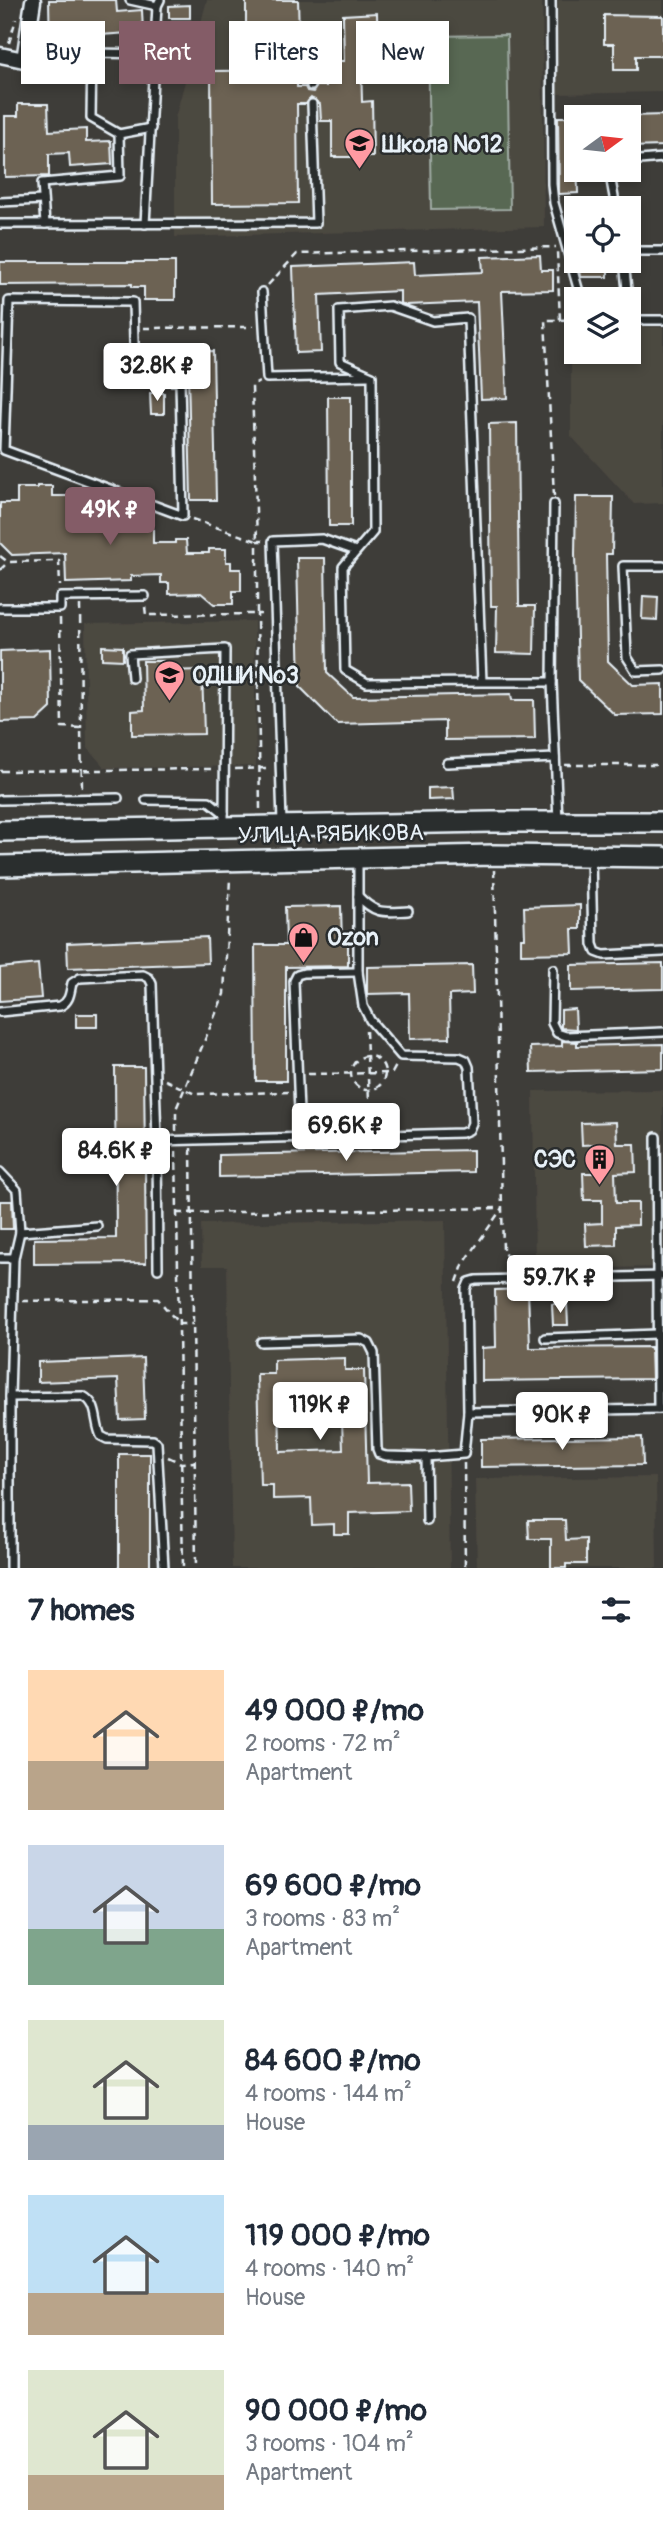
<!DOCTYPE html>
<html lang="en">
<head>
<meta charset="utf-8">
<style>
  :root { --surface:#fff; --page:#f6f6f7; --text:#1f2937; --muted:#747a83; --accent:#845c67 }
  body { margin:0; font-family:Pangolin,sans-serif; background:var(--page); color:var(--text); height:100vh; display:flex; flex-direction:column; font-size:26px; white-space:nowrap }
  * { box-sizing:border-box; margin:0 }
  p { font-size:23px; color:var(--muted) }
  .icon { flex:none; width:38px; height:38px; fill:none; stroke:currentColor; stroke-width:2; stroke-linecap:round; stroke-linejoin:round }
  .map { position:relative; height:1568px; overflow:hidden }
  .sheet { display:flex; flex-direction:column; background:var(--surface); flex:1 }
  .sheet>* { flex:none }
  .top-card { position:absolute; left:21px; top:21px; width:621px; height:63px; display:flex; gap:14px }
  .needle { width:46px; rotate:75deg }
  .controls { position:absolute; left:564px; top:105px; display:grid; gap:14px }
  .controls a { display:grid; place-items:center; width:77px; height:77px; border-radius:0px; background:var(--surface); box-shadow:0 4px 10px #0003; font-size:35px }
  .price { position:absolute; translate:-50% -60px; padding:0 16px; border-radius:7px; background:#fff; color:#222; font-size:23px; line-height:46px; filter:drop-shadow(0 2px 4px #0008) }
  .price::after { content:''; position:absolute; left:50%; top:42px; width:21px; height:16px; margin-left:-10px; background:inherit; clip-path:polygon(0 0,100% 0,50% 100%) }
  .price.current { background:var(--accent); color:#fff }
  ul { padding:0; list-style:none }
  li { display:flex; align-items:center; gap:21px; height:175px; padding:0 28px }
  li span { display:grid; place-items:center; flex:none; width:196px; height:140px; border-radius:0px; color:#555 }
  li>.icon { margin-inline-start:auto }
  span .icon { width:84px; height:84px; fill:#fffc; stroke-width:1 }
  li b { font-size:30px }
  h2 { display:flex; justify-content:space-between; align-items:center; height:84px; padding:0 28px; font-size:30px }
  .chip { padding:0 24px; border-radius:0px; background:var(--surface); box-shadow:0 4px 10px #0003; font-size:24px; line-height:63px }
  .chip.current { background:var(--accent); color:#fff }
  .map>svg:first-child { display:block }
  .built { fill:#4c4841 }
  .green { fill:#586852; stroke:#a0aca5; stroke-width:2 }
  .building { fill:#6c6253; stroke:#e8f1f8; stroke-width:2; fill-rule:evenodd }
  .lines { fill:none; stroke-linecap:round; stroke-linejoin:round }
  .lane-casing { stroke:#e8f1f8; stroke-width:12 }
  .street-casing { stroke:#e8f1f8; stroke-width:19 }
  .secondary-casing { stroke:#e8f1f8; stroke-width:24 }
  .path { stroke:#e8f1f8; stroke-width:2.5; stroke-dasharray:7 5; stroke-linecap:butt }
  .lane { stroke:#2a2d2e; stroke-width:7 }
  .street { stroke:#2a2d2e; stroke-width:14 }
  .secondary { stroke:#2a2d2e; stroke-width:19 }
  .labels { text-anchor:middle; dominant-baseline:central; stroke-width:5; stroke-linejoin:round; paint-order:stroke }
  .poi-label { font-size:23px; font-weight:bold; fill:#e8f1f8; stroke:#2a2d2e; text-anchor:start }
  .street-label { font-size:23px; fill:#e8f1f8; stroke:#2a2d2e }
</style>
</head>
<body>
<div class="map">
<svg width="663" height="1568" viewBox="0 0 663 1568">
  <rect width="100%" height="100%" fill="#3e3d39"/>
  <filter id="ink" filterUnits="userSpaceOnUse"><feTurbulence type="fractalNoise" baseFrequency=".0143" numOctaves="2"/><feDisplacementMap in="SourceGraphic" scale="14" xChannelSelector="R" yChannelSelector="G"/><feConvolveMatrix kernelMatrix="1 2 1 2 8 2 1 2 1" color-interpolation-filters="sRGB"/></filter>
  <g filter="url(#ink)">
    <!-- built -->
    <g class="built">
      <polygon points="207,0 542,0 544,227 175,237 175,118"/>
      <polygon points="558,0 663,0 663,92 557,94"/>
      <polygon points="628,327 663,327 663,503 634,504 571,436 571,328 576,328 576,352 628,352"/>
      <polygon points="254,621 256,766 105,768 87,747 85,624"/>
      <polygon points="663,1090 663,1267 535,1269 533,1091"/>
      <polygon points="445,1220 450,1568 232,1568 227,1266 202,1266 201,1224"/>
      <polygon points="656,1477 657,1568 477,1568 475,1479"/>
    </g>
    <!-- green -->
    <polygon class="green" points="507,35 510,209 431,210 428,36"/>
    <!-- building -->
    <g class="building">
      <polygon points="49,0 116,0 117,12 142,10 143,32 86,36 86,46 50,47"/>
      <polygon points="246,0 298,0 299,33 287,33 287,51 241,51 240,32 246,32"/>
      <polygon points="190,5 190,18 169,18 169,6"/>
      <polygon points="377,13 378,60 361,60 362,102 372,101 373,157 332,157 332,121 321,121 320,104 311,98 306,104 297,104 298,203 212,204 211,71 297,70 297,87 305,87 307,91 313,92 317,86 326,86 325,61 344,61 343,15"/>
      <polygon points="604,15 663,16 663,56 636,56 636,70 614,70 614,44 604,44"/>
      <polygon points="18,104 48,104 49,131 86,129 86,142 111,141 112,164 70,167 69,153 49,154 49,176 5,177 5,116 18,116"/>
      <polygon points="663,115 663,146 628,147 628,116"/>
      <polygon points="558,117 576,117 578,193 559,194"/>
      <polygon points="540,255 541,270 553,270 553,290 502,291 507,398 481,399 477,302 406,305 400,303 400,291 319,295 321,352 296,353 293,267 414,262 415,275 483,272 482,257"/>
      <polygon points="579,261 608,261 608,277 581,277"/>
      <polygon points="0,262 175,262 175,300 144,300 144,287 132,287 132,284 0,285"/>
      <polygon points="213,351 216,500 191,500 188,372 151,373 151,352"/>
      <polygon points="150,393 164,393 164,414 151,414"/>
      <polygon points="328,397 351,397 351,526 329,526"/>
      <polygon points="517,423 519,606 535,606 534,654 496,653 497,606 491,606 489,424"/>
      <polygon points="37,486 52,486 52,496 85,496 86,516 107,516 107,512 120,512 121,523 153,523 153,543 175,543 175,540 186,540 187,553 209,553 209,549 226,549 226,562 231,562 231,569 241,569 241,591 233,591 233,604 214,604 201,593 169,594 169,583 161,583 161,575 131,576 131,581 66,583 65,553 12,555 0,543 0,503 17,503 17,488 37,488"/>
      <polygon points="576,497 613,497 612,554 606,554 608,661 633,685 663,684 663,714 615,715 578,680 575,554"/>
      <polygon points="297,558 325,558 327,673 353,697 511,694 512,700 534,700 535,739 445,740 445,721 337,724 300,687"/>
      <polygon points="643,596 658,597 657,620 642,619"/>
      <polygon points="102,646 123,647 123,660 102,659"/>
      <polygon points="50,649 51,708 37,721 0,722 0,651"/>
      <polygon points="143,661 163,661 164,671 202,670 204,734 132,735 132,711 144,710"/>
      <polygon points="453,787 454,799 428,800 428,788"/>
      <polygon points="580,905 580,929 572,929 573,953 521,954 521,938 525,938 524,907"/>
      <polygon points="341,906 342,944 348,944 348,966 286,967 286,1081 256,1081 255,945 286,945 285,907"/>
      <polygon points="207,937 208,963 68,968 67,943"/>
      <polygon points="663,963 663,989 571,991 571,965"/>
      <polygon points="38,964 41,998 0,1001 0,968"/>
      <polygon points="472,965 473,994 449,995 450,1038 410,1039 409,993 367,994 367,967"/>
      <polygon points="575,1009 576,1029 561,1028 561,1010"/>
      <rect x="76" y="1014" width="21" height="13"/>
      <polygon points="562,1041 577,1042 577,1046 663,1044 663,1069 531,1072 530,1047 562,1046"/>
      <polygon points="115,1067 144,1067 146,1263 34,1264 34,1239 116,1238"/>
      <polygon points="616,1122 617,1144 635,1144 636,1172 615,1173 616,1203 638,1203 638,1225 616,1226 616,1245 586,1246 585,1224 602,1223 602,1200 584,1200 583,1173 602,1173 601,1144 582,1145 581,1123"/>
      <polygon points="473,1150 473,1172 219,1177 219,1155"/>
      <polygon points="0,1201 12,1201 13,1229 0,1229"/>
      <polygon points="528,1289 530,1348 651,1347 652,1379 482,1381 482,1348 496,1347 495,1290"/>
      <polygon points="552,1304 567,1304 568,1325 553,1325"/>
      <polygon points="143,1358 145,1419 120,1420 118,1379 38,1382 38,1362"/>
      <path d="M345,1358V1370H364L367,1483L408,1482L409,1511L349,1513V1534H334V1524L312,1525L311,1498L273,1499V1485H260L257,1374H274V1360ZM341,1390L343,1450L280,1452L279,1391Z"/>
      <polygon points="642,1437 643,1465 481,1467 481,1439"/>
      <rect x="119" y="1454" width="31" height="114"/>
      <polygon points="528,1520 565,1520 566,1540 586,1539 586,1564 566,1564 566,1568 551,1568 551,1539 529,1539"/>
    </g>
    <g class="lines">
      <defs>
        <g id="lane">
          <polyline points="130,0 157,6"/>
          <polyline points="551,0 552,184 554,203 581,299"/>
          <polyline points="311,75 311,86"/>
          <polyline points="119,134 91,118 92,53 156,54"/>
          <polyline points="628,161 663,158"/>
          <polyline points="609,170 616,208"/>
          <polyline points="0,202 43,200"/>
          <polyline points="0,224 316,223 312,104"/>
          <polyline points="45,224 42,183 120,176 119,134 151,128"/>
          <polyline points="145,224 157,6 160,0"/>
          <polyline points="628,251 663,251"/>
          <polyline points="624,261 628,299"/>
          <polyline points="262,292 267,378 368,376"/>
          <polyline points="628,300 630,320"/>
          <polygon points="9,301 133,302 135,381 180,381 183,516 4,450"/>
          <polyline points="628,320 663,320"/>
          <polyline points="663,566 623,566 627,657 636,671 663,670"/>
          <polyline points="0,608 60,608 60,597 145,596"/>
          <polyline points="132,678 130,654 225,649 224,824"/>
          <polyline points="482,682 367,683 345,670 343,567 373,532 372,376 340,362 339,310 390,306 433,321 468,318 482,682 552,682 558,821"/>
          <polyline points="552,682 554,504"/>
          <polyline points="447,763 555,758"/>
          <polyline points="0,800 118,798"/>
          <polyline points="146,800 209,801 224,813"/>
          <polyline points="282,823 273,541 322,539 356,551"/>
          <polyline points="591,856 593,944 596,952 604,955 663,952"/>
          <path d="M358,896C376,915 384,912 408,911"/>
          <polyline points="553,969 552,1023 557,1033 566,1036 663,1032"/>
          <path d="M0,1012L60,1006C70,1002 70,992 72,983L80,978L143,975L149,978L152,984L157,1141L158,1269"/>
          <polyline points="656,1137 658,1409"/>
          <polyline points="300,1139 294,981 297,975 304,973 358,972"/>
          <polyline points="157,1141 462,1133 469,1130 472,1123 469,1067 466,1060 459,1057 401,1056 370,1020 363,1006 358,972 358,859"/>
          <polyline points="0,1172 17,1190 20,1232 14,1258 10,1397 10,1568"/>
          <polyline points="20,1232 97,1226"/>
          <polyline points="0,1258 14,1258"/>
          <polyline points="545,1338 657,1334"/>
          <polyline points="261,1342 361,1339 369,1343 374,1353 377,1449 379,1454 386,1456 426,1457 464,1454 468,1412 466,1289 469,1282 476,1280 663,1276"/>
          <path d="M10,1397L83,1396C99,1404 94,1422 101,1436L107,1439L153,1440L157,1443L164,1568"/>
          <polyline points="468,1412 663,1409"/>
          <polyline points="426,1457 427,1521"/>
        </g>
        <polyline id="street" points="0,55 24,60 33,1"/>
        <g id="secondary">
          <polyline points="0,831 492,822 663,822"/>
          <polyline points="0,866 493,855 663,857"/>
        </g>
      </defs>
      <!-- lane casing -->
      <use href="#lane" class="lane-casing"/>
      <!-- street casing -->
      <use href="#street" class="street-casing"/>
      <!-- secondary casing -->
      <use href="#secondary" class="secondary-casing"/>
      <!-- path -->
      <g class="path">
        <polyline points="9,43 16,19"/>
        <polyline points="268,285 297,254 556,247"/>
        <polyline points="560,320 576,319"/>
        <polyline points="144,328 253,327"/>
        <polyline points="554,496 545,320 560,320 557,251"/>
        <polyline points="192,519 257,541 252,386 259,382"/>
        <polyline points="0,556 8,562 59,561 60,586"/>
        <polyline points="0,570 8,562"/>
        <polyline points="80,605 81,728"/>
        <polyline points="145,607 146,615 257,614 257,541 263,541"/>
        <polyline points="60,618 62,727 81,728 82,789"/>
        <polyline points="565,765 663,765"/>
        <polyline points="235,769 270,768"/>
        <polyline points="0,771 214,769"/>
        <polyline points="260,809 257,614 266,614"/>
        <polyline points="494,870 503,1250 513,1270"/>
        <polyline points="366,1031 370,1125"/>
        <circle cx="368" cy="1073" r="17"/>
        <polyline points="308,1074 392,1073 397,1064"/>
        <polyline points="165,1080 195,1094 288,1092"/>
        <polyline points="176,1131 176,1109 224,994 230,878"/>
        <polyline points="191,1148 196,1568"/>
        <polyline points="176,1151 183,1568"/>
        <polyline points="177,1213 502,1208"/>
        <polyline points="457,1282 463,1265 502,1208"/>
        <polyline points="22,1301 158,1299 179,1324 193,1324"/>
        <polyline points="168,1457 181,1463 195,1462"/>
        <polyline points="464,1463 465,1568"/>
      </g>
      <!-- lane -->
      <use href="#lane" class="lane"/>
      <!-- street -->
      <use href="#street" class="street"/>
      <!-- secondary -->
      <use href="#secondary" class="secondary"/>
    </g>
  </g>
  <!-- icons -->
  <defs>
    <symbol id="school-pin" viewBox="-11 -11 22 30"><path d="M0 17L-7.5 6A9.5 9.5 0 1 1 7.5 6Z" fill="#ff9aa2" stroke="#2a2d2e"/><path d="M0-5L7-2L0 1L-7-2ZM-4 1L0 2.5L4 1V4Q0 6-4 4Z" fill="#111"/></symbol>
    <symbol id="shop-pin" viewBox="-11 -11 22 30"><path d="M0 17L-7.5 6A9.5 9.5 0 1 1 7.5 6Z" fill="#ff9aa2" stroke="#2a2d2e"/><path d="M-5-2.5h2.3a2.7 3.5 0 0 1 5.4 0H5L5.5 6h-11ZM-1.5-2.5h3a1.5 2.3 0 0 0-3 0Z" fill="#111"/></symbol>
    <symbol id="building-pin" viewBox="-11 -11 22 30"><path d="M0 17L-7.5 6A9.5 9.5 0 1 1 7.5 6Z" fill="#ff9aa2" stroke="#2a2d2e"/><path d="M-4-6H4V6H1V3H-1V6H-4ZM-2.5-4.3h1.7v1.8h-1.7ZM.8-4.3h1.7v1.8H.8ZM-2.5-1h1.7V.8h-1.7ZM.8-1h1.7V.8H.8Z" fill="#111"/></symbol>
  </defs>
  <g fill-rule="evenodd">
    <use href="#school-pin" x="342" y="126" width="35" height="47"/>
    <use href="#school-pin" x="152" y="658" width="35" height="47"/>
    <use href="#shop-pin" x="286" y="920" width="35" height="47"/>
    <use href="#building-pin" x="582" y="1142" width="35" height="47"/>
  </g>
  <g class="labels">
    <!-- poi labels -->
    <g class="poi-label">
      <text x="382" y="144">Школа №12</text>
      <text x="192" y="675">ОДШИ №3</text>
      <text x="327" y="937">Ozon</text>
      <text x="576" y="1159" text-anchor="end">СЭС</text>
    </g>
    <!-- street labels -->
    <g class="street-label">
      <text transform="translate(331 834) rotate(-1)">УЛИЦА РЯБИКОВА</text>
    </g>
  </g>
</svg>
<div class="controls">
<a><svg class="needle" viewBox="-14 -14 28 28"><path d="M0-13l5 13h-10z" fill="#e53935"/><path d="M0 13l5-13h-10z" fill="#747a83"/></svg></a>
<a><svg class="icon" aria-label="locate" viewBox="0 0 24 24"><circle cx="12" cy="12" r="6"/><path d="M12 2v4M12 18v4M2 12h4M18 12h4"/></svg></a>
<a><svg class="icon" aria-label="layers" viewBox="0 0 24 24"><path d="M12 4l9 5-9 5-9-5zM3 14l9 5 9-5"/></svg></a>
</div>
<b class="price" style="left:157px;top:403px">32.8K ₽</b>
<b class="price current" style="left:110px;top:547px">49K ₽</b>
<b class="price" style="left:346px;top:1163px">69.6K ₽</b>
<b class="price" style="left:116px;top:1188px">84.6K ₽</b>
<b class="price" style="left:560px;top:1315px">59.7K ₽</b>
<b class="price" style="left:320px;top:1442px">119K ₽</b>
<b class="price" style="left:562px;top:1452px">90K ₽</b>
<div class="top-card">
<a class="chip">Buy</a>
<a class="chip current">Rent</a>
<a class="chip">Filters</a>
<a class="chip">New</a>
</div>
</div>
<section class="sheet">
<h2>7 homes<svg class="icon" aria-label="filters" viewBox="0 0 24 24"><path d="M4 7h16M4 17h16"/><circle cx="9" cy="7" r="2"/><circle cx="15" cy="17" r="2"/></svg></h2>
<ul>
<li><span style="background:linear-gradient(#ffd9b3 65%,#b9a48a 0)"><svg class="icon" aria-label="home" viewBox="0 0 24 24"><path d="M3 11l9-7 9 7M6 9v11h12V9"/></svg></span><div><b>49 000 ₽/mo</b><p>2 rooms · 72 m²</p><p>Apartment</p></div></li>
<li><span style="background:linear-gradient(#c9d6e8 60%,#7fa58c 0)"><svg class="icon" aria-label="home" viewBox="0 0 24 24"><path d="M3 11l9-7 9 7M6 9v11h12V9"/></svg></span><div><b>69 600 ₽/mo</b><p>3 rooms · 83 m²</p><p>Apartment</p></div></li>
<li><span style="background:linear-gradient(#dfe7d0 75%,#9aa5b1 0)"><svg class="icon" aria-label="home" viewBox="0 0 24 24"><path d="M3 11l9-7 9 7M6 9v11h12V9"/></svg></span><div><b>84 600 ₽/mo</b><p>4 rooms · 144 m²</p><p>House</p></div></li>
<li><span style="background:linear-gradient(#bfe0f5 70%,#b9a48a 0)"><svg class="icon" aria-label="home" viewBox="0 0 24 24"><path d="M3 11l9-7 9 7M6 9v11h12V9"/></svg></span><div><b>119 000 ₽/mo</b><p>4 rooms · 140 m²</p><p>House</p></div></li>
<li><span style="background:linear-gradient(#dfe7d0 75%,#b9a48a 0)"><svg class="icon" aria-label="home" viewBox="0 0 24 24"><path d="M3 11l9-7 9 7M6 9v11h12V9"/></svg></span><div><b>90 000 ₽/mo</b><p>3 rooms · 104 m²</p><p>Apartment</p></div></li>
</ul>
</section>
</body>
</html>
